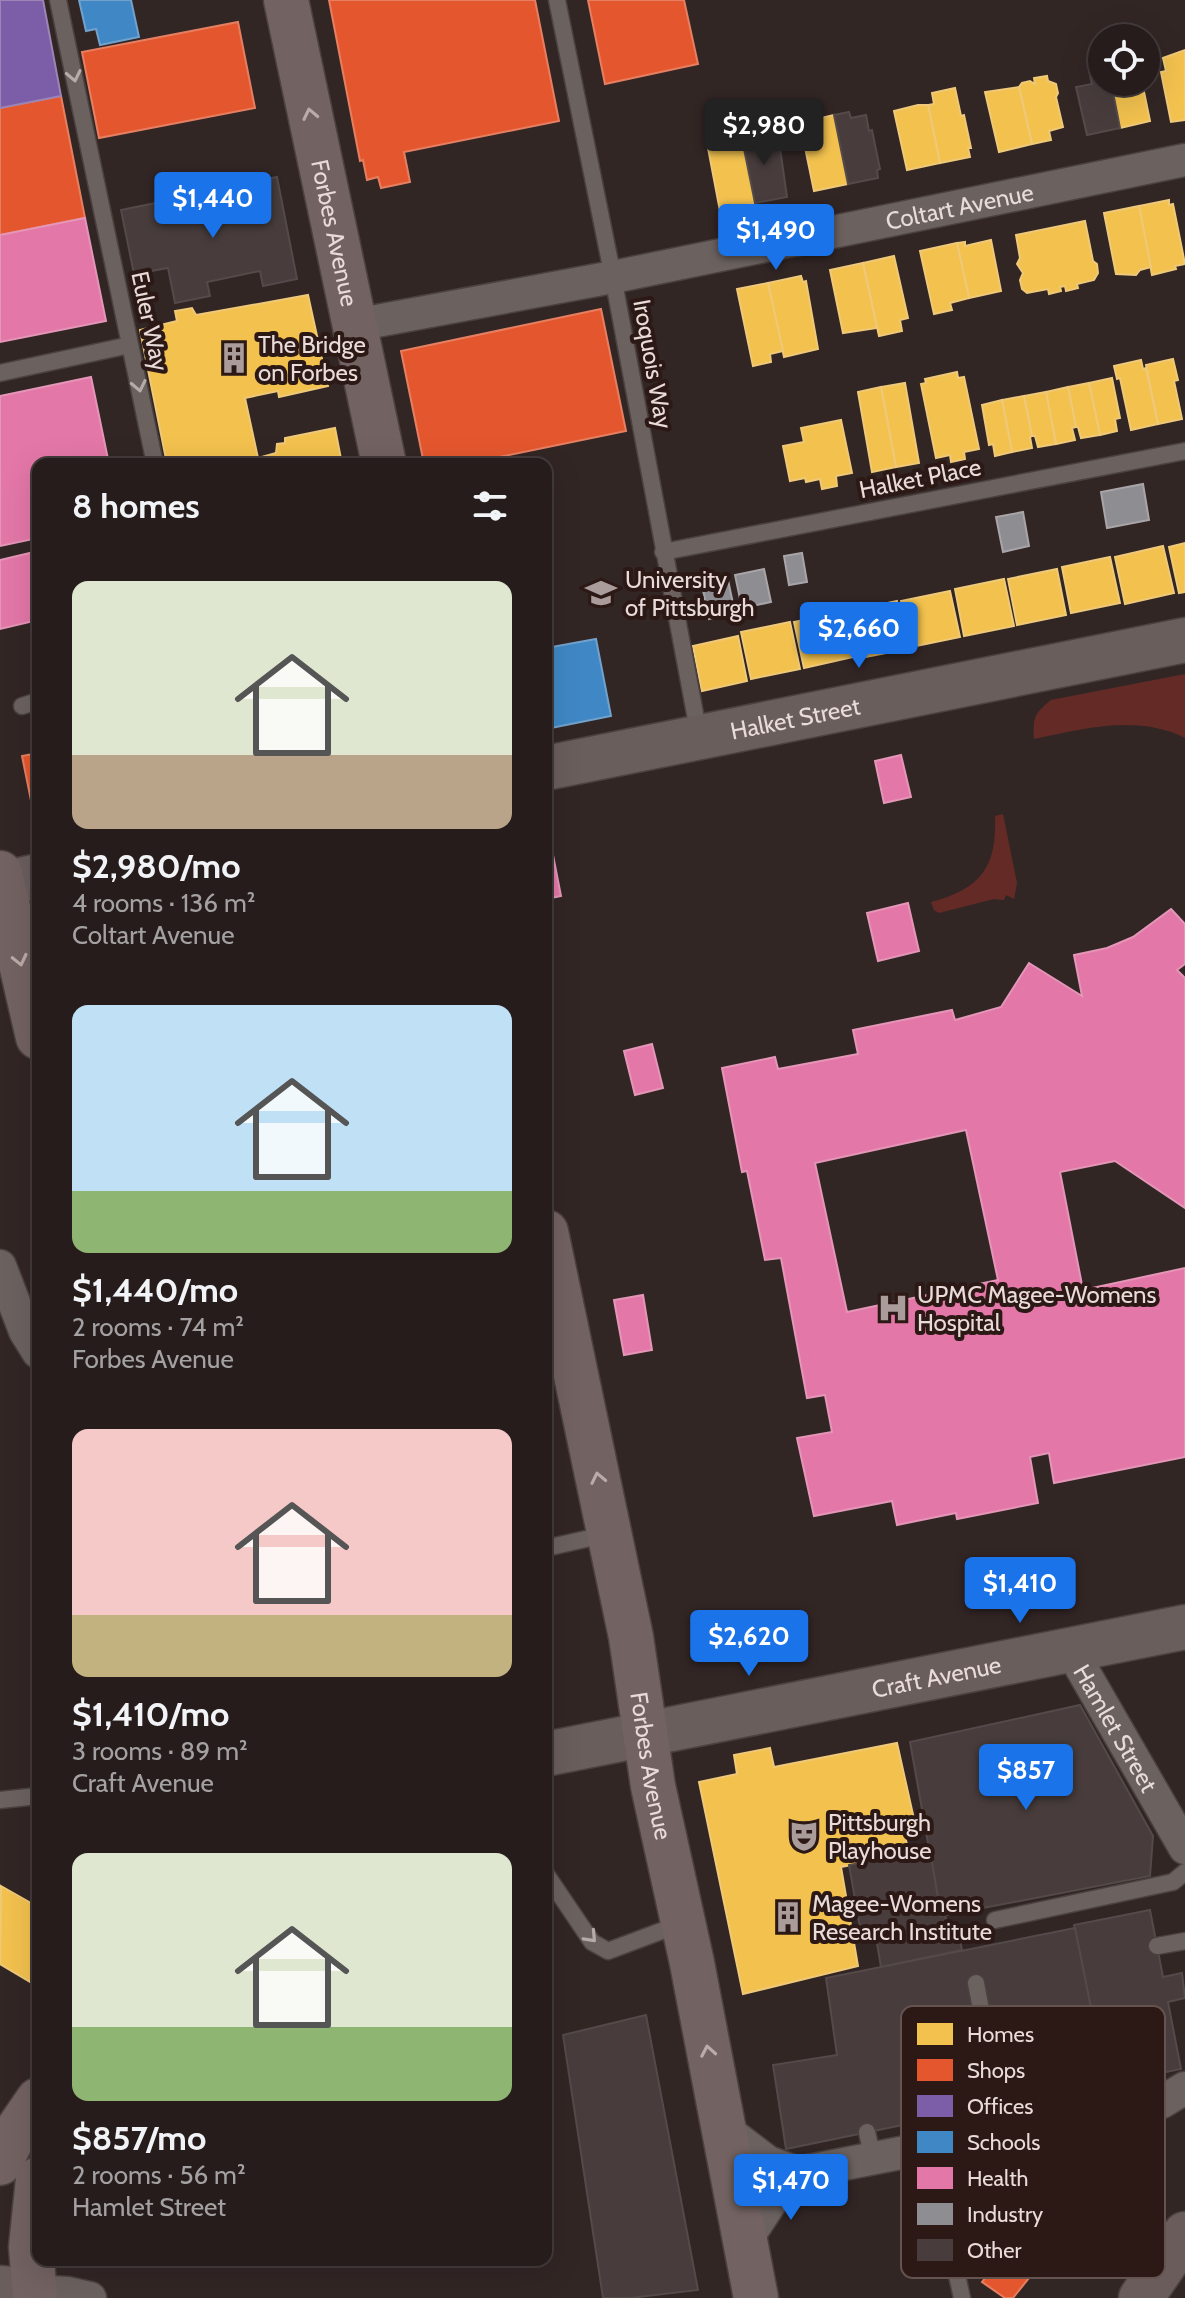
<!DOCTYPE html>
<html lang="en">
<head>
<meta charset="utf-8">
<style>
  :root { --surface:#261c1c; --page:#2e2525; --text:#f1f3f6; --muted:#a4a1a3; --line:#423a3b; --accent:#1a73e8 }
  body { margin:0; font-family:Cabin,sans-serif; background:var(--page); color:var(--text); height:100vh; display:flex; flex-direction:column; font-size:30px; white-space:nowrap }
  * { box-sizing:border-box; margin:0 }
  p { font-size:26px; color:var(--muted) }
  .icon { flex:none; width:44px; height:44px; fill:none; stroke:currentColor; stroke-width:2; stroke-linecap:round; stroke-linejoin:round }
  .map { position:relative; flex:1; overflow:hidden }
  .side { position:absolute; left:32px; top:458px; width:520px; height:1808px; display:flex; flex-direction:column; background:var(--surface); border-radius:16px; box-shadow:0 8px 32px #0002,0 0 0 2px var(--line) }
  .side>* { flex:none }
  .buttons { position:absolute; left:1088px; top:24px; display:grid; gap:16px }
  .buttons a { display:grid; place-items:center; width:72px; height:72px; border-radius:50%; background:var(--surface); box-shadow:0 8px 32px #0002,0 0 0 2px var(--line); font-size:40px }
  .price { position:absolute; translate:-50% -68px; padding:0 18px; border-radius:8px; background:var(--accent); color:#fff; font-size:26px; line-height:52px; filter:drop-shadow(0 2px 4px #0008) }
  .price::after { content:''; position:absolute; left:50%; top:48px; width:24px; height:18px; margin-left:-12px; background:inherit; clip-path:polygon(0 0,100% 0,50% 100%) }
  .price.selected { background:#222; color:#fff }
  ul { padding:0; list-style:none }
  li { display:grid; align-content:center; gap:16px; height:424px; padding:0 40px }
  li span { display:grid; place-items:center; height:248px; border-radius:16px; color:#555 }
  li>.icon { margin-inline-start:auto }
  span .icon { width:144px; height:144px; fill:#fffc; stroke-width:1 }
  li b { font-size:34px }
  h2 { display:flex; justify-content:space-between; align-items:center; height:96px; padding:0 40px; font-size:34px }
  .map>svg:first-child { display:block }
  .green { fill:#642b26 }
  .homes { fill:#f2c14e; stroke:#efc978; stroke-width:2 }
  .shops { fill:#e4572e; stroke:#e67f61; stroke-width:2 }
  .offices { fill:#7b5ea7; stroke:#9c84b6; stroke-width:2 }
  .schools { fill:#3f88c5; stroke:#72a1cb; stroke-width:2 }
  .health { fill:#e377a8; stroke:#e595b7; stroke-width:2; fill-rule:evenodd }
  .industry { fill:#8d8d92; stroke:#a9a4a7; stroke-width:2 }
  .building { fill:#483d3c; stroke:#544a49; stroke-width:2 }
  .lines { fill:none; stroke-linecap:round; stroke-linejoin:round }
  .lane-casing { stroke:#4b413f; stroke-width:19 }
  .street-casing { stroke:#4b413f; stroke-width:35 }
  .secondary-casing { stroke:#4b413f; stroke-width:47 }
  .primary-casing { stroke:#4b413f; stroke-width:47 }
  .highway-casing { stroke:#4b413f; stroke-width:47 }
  .lane { stroke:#6b6260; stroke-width:16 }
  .street { stroke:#6b6260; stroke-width:32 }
  .secondary { stroke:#6a5e5d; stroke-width:44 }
  .primary { stroke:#695c5a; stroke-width:44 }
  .highway { stroke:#726261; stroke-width:44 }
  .oneway { stroke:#b7aba9 }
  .oneway2 { stroke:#b9aba9 }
  .labels { text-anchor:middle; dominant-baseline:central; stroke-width:8; stroke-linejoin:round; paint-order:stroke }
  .street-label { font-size:24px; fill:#e9dbd9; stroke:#2c1916 }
  .poi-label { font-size:24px; fill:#e9dbd9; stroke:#2c1916; text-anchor:start }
  .key { fill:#2c1916; stroke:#655350; stroke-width:2 }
  .key-label { font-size:22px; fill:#e9dbd9 }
</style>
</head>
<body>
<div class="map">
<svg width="1185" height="2298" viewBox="0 0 1185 2298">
  <rect width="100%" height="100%" fill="#322625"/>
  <!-- green -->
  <g class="green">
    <path d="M1185,674V738C1137,714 1084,729 1034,739C1033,717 1034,714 1051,700Z"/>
    <path d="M1003,814L1017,883L1014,899L1006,895L1004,900L994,899L939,913L934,910L931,902C981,889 997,867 995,816Z"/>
  </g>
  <!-- homes -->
  <g class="homes">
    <polygon points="1185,50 1185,120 1171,122 1161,72 1166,71 1163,58"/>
    <polygon points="1047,76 1048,81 1056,84 1058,93 1056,97 1063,127 1049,131 1051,140 1032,144 1019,87 1022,83 1030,81 1035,84 1034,78"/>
    <polygon points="1111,82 1142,82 1150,121 1120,128"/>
    <polygon points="1019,87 1032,144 999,152 985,92"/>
    <polygon points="955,88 961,116 964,115 971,148 968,148 970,157 940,163 928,105 934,104 932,93"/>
    <polygon points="918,105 928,105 940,163 907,170 894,111"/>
    <polygon points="820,112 821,118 834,115 848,184 814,191 800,123 804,123 803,116"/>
    <polygon points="741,134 755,203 720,211 708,148 727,143 726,137"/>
    <polygon points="1169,200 1169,205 1173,204 1185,264 1175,266 1176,269 1152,275 1139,206"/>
    <polygon points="1139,206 1151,267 1140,270 1136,275 1116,274 1104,213"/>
    <polygon points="1085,221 1093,261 1097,264 1098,273 1094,280 1077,284 1078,288 1066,291 1065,286 1060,287 1061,291 1049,294 1048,289 1027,293 1022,289 1020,280 1023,273 1017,264 1020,258 1016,235"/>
    <polygon points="991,240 1001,291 969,298 957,243 965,242 965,246"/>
    <polygon points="957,243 969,298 950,303 952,310 934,314 920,251"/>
    <polygon points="894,256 908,318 900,320 902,331 879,336 863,263"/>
    <polygon points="863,263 877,328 843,333 830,270"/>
    <polygon points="801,276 803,282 806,281 818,349 784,357 768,283"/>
    <polygon points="768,283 783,351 770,354 771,362 753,366 737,289"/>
    <polygon points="308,295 328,386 279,397 278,391 245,398 258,458 276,453 277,444 285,443 285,438 335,428 342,464 167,464 140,330 177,321 175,311 192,308 196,315"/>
    <polygon points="1173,359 1178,380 1174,381 1182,419 1158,424 1146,365"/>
    <polygon points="1141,360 1143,369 1146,368 1158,424 1131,430 1120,378 1117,379 1114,366"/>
    <polygon points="957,372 958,378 964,377 979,449 964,452 965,459 951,462 950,455 936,458 921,384 926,383 925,379"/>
    <polygon points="1112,378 1120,418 1115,419 1117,431 1100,435 1089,383"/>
    <polygon points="905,383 919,463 896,467 881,387"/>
    <polygon points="1089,383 1100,435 1081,438 1078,427 1076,427 1068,387"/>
    <polygon points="881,387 896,467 872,472 858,392"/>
    <polygon points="1068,387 1076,427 1072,428 1075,440 1056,444 1046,392"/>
    <polygon points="1046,392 1056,444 1038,447 1035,436 1032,436 1024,396"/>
    <polygon points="1024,396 1032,436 1030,437 1032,448 1012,452 1002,400"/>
    <polygon points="1002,400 1012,452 995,456 993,444 989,445 982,405"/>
    <polygon points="841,420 852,473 836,476 837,486 822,489 820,479 806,482 805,478 790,481 783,446 804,442 801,428"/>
    <polygon points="1185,543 1185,592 1179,593 1169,547"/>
    <polygon points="1163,546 1174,593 1125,604 1115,557"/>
    <polygon points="1110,557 1120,603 1071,613 1062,567"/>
    <polygon points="1057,569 1066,615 1017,625 1008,579"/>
    <polygon points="1004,579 1014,626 964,636 955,589"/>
    <polygon points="950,591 960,637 911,647 901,601"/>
    <polygon points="897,601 907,649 860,658 850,611"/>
    <polygon points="843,612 853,657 804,668 794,622"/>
    <polygon points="790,622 800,669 751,679 741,632"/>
    <polygon points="738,636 747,681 702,691 693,646"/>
    <polygon points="897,1743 916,1828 904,1831 909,1854 841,1867 858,1966 743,1994 699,1782 737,1774 734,1755 770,1748 774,1767"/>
    <polygon points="1,1886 38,1907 38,1972 32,1983 0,1964"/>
  </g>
  <!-- shops -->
  <g class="shops">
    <polygon points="329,0 535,0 559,121 404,152 410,182 381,188 378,177 367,180 363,160 360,161"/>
    <polygon points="588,0 684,0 698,64 605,84"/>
    <polygon points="238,22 255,108 99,138 82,52"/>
    <polygon points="61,96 85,218 0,235 0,108"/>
    <polygon points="601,309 626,431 465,464 424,464 401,351"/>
    <polygon points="38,753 38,830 37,830 22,756"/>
    <polygon points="1038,2211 1083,2246 1062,2272 1045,2258 1013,2298 1005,2298 982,2282"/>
  </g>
  <!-- offices -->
  <polygon class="offices" points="0,0 43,0 61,96 0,108"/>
  <!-- schools -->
  <g class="schools">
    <polygon points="79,0 131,0 139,37 100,45 96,29 86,31"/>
    <polygon points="596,639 611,716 546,729 546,648"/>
  </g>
  <!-- health -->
  <g class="health">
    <polygon points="85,218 106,321 0,342 0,235"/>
    <polygon points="91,377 109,464 38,464 38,538 0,546 0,396"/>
    <polygon points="38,551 38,620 0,629 0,560"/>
    <polygon points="901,755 911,797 884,803 875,761"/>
    <polygon points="552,850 561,896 546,899 546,851"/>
    <polygon points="908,903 919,951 878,961 867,913"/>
    <path d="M1171,909L1185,924V964L1177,970L1185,978V1208L1115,1161L1060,1172L1083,1290L1185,1268V1457L1054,1483L1049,1453L1030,1457L1038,1503L957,1519L956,1513L897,1525L892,1501L814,1516L797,1438L832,1432L825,1395L807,1398L781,1258L765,1260L747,1171L742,1172L722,1068L775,1057L778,1069L858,1054L853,1030L952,1010L955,1020L1001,1007L1029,963L1082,996L1074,955L1107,948L1133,937ZM966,1130L998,1280L847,1312L815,1163Z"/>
    <polygon points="652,1044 663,1088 635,1095 624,1051"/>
    <polygon points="643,1295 652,1350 624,1355 614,1300"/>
  </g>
  <!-- industry -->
  <g class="industry">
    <polygon points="1143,484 1149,520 1107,528 1101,492"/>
    <polygon points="1023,512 1029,546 1003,552 996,517"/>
    <polygon points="802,553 807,582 789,585 784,556"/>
    <polygon points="764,569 771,602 742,608 735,575"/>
    <polygon points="728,580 735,613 709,619 702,585"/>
  </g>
  <!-- building -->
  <g class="building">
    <polygon points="1102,68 1102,82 1111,82 1120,128 1087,135 1076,87 1092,84 1089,71"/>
    <polygon points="849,112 851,118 866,115 869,131 872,130 880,169 877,170 878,178 848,184 834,115"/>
    <polygon points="757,131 758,137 774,134 777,149 780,148 787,197 755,203 741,134"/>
    <polygon points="277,177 297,279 263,286 260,271 207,282 210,296 175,303 168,268 134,274 121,210 185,197 188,212 234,203 231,186"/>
    <polygon points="1080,1705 1153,1836 1150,1876 941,1916 910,1742"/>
    <polygon points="930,1850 941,1916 945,1915 948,1929 957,1926 962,1950 881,1967 875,1931 861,1933 849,1865"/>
    <polygon points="1150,1910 1163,1977 1182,1973 1185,1998 1168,2002 1181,2069 1106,2084 1074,1925"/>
    <polygon points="1075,1928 1106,2083 786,2149 773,2065 837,2055 826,1978"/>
    <polygon points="646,2015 698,2290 630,2298 603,2298 563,2035"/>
  </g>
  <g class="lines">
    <defs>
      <g id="lane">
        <polyline points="58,0 155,464"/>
        <polyline points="557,0 613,277 699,735"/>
        <polyline points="0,373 130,345"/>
        <polyline points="663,552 1185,451"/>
        <polyline points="22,706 38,701"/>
        <polyline points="546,1548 608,1534"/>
        <polyline points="0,1800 38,1796"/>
        <polyline points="546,1874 592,1942 608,1951 680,1924"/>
        <polyline points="995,1920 1173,1882 1185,1872"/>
        <polyline points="1157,1946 1185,1941"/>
        <polyline points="976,1983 992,2068"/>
        <polyline points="1013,2102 1019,2130"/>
        <polyline points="1075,2119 1078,2143 1092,2198"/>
        <polyline points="867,2132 873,2159"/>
        <polyline points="929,2148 962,2298"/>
      </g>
      <g id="street">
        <path id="s1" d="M355,325L613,277L1185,160"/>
        <polyline points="0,1266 25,1331 38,1352"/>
        <path id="s2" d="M1071,1650L1185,1848"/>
        <polyline points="722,2127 768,2162 798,2173 1162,2102 1185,2088"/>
        <polyline points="746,2240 773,2199 798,2173"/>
        <polyline points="33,2291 68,2293 90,2298"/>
      </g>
      <g id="secondary">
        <path id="s3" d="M546,768L1185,640"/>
        <polyline points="2,884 38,876"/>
        <path id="s4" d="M546,1754L1185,1627"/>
        <polyline points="0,2288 33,2291"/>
      </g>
      <polyline id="primary" points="1141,2298 1185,2234"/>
      <g id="highway">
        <path id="s5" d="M286,0L384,464"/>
        <polyline points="0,873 38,1037"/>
        <path id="s6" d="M546,1232L631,1637L653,1786L692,1963L756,2298"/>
        <polyline points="0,2163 14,2135 38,2100"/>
        <polyline points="35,2298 31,2247 38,2179"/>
      </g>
    </defs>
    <!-- lane casing -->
    <use href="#lane" class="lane-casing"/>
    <!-- street casing -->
    <use href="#street" class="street-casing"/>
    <!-- secondary casing -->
    <use href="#secondary" class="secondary-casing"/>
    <!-- primary casing -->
    <use href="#primary" class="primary-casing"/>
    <!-- highway casing -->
    <use href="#highway" class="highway-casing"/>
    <!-- lane -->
    <use href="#lane" class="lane"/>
    <!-- street -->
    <use href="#street" class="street"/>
    <!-- secondary -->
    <use href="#secondary" class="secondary"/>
    <!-- primary -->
    <use href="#primary" class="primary"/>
    <!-- highway -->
    <use href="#highway" class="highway"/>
  </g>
  <!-- one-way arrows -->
  <defs><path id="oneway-chevron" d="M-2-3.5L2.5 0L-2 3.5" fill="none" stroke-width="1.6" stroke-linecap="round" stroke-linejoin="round" transform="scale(2)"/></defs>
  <g class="oneway">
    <use href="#oneway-chevron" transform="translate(74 76) rotate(78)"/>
    <use href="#oneway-chevron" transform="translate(139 386) rotate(78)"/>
    <use href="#oneway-chevron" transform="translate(591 1937) rotate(47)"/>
  </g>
  <g class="oneway2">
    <use href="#oneway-chevron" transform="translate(310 114) rotate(-102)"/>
    <use href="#oneway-chevron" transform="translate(20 960) rotate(77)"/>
    <use href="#oneway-chevron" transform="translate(598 1478) rotate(-102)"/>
    <use href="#oneway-chevron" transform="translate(708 2051) rotate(-100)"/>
  </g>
  <!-- icons -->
  <defs>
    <symbol id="building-bare" viewBox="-9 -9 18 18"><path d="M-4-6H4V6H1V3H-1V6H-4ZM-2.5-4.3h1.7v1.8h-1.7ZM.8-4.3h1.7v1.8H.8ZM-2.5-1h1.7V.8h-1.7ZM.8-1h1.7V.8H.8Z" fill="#a99c9a" stroke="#2c1916" stroke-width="2.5" paint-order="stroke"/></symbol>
    <symbol id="university-bare" viewBox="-9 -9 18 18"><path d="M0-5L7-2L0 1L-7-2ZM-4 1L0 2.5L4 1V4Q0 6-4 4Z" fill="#a99c9a" stroke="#2c1916" stroke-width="2.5" paint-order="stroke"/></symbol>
    <symbol id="hospital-bare" viewBox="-9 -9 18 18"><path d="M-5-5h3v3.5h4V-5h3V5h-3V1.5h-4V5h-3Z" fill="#a99c9a" stroke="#2c1916" stroke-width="2.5" paint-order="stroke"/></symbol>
    <symbol id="theatre-bare" viewBox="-9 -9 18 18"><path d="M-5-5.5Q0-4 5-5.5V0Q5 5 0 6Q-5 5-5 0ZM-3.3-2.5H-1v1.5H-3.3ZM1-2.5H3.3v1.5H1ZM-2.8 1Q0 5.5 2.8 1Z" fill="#a99c9a" stroke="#2c1916" stroke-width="2.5" paint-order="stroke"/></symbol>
  </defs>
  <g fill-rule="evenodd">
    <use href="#building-bare" x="212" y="336" width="44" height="44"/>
    <use href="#university-bare" x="579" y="571" width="44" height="44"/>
    <use href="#hospital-bare" x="871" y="1286" width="44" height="44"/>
    <use href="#theatre-bare" x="782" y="1814" width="44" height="44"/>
    <use href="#building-bare" x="766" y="1895" width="44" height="44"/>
  </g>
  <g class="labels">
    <!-- street labels -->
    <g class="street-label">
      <text stroke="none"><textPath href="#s1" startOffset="616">Coltart Avenue</textPath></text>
      <text stroke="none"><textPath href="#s5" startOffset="238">Forbes Avenue</textPath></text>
      <text transform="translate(150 321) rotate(78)">Euler Way</text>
      <text transform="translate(653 364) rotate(80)">Iroquois Way</text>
      <text transform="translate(920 478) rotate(-11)">Halket Place</text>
      <text stroke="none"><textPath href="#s3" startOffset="254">Halket Street</textPath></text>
      <text stroke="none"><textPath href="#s4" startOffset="398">Craft Avenue</textPath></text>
      <text stroke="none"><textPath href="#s2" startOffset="90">Hamlet Street</textPath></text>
      <text stroke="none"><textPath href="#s6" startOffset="544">Forbes Avenue</textPath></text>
    </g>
    <!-- poi labels -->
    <g class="poi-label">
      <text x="258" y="344">The Bridge<tspan x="258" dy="28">on Forbes</tspan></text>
      <text x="625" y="579">University<tspan x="625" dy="28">of Pittsburgh</tspan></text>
      <text x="917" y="1294">UPMC Magee-Womens<tspan x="917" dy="28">Hospital</tspan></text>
      <text x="828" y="1822">Pittsburgh<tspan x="828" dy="28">Playhouse</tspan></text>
      <text x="812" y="1903">Magee-Womens<tspan x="812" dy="28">Research Institute</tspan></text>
    </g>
  </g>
  <!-- legend -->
  <rect x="901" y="2006" width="264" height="272" rx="12" class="key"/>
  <rect x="917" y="2023" width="36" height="22" fill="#f2c14e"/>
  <rect x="917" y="2059" width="36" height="22" fill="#e4572e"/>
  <rect x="917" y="2095" width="36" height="22" fill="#7b5ea7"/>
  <rect x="917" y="2131" width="36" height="22" fill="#3f88c5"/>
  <rect x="917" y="2167" width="36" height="22" fill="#e377a8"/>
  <rect x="917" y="2203" width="36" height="22" fill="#8d8d92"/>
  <rect x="917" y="2239" width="36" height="22" fill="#483d3c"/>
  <g class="key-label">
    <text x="967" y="2042">Homes</text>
    <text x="967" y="2078">Shops</text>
    <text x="967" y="2114">Offices</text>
    <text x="967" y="2150">Schools</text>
    <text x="967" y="2186">Health</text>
    <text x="967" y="2222">Industry</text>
    <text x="967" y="2258">Other</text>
  </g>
</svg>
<div class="buttons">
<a><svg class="icon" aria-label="locate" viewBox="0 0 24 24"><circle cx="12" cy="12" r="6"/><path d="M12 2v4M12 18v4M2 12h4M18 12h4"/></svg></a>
</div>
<b class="price selected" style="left:764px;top:167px">$2,980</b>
<b class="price" style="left:213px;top:240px">$1,440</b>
<b class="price" style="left:776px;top:272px">$1,490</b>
<b class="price" style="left:859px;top:670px">$2,660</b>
<b class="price" style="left:1020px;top:1625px">$1,410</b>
<b class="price" style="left:749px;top:1678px">$2,620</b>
<b class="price" style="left:1026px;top:1812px">$857</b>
<b class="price" style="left:791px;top:2222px">$1,470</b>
<section class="side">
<h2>8 homes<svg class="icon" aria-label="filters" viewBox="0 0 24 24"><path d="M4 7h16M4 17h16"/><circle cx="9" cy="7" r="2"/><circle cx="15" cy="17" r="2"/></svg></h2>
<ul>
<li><span style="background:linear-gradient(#dfe7d0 70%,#b9a48a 0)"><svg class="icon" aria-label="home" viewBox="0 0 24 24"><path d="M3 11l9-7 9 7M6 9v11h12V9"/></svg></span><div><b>$2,980/mo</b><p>4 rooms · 136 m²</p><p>Coltart Avenue</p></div></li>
<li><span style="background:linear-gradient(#bfe0f5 75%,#8fb573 0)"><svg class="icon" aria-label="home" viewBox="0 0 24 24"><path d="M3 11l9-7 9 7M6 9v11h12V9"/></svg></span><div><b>$1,440/mo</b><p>2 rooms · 74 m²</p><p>Forbes Avenue</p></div></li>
<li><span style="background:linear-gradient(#f6c9c9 75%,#c2b280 0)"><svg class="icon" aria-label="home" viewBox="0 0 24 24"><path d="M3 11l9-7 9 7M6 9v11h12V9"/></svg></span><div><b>$1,410/mo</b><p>3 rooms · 89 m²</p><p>Craft Avenue</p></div></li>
<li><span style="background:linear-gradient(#dfe7d0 70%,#8fb573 0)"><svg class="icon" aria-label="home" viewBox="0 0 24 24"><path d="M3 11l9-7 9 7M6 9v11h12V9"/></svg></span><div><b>$857/mo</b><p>2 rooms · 56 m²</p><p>Hamlet Street</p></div></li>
</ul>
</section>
</div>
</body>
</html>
